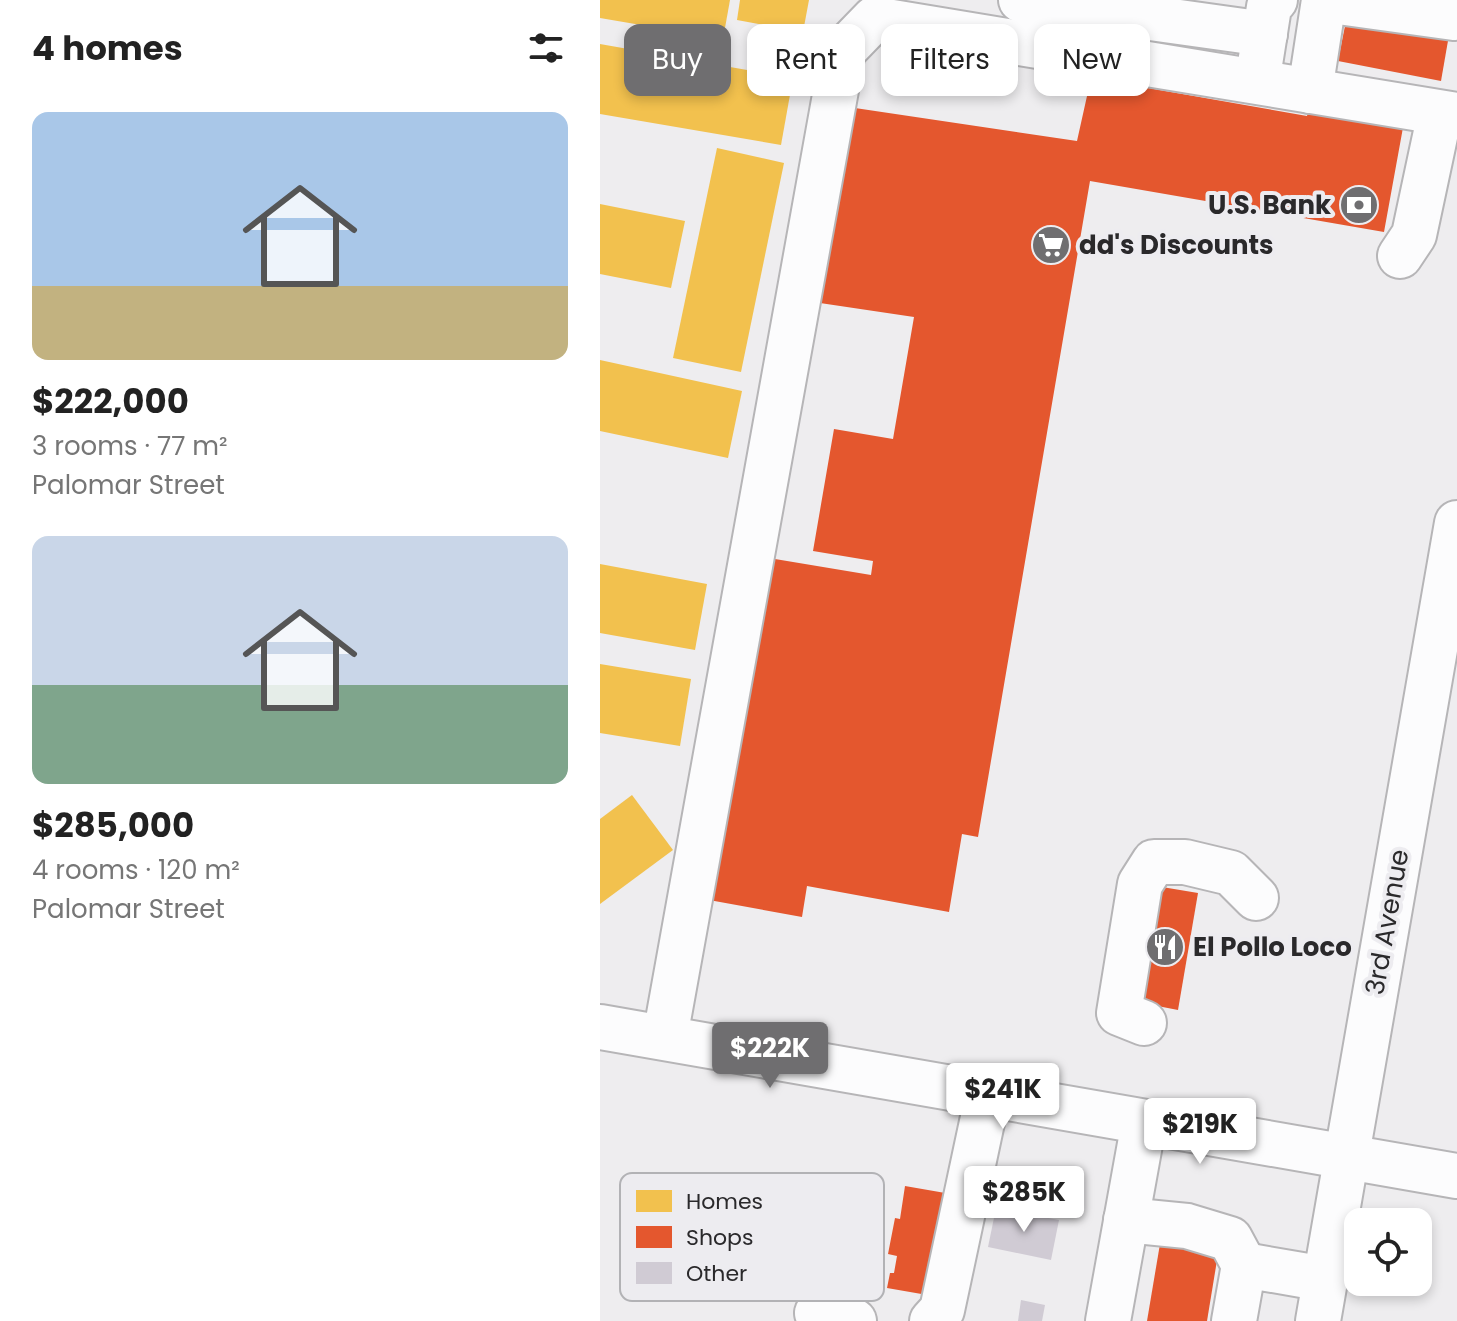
<!DOCTYPE html>
<html lang="en">
<head>
<meta charset="utf-8">
<style>
  :root { --surface:#fff; --page:#f6f6f6; --text:#222; --muted:#767676; --accent:#6f6e70 }
  body { margin:0; font-family:Poppins,sans-serif; background:var(--page); color:var(--text); height:100vh; display:flex; flex-direction:column; font-size:30px; white-space:nowrap }
  * { box-sizing:border-box; margin:0 }
  p { font-size:26px; color:var(--muted) }
  .icon { flex:none; width:44px; height:44px; fill:none; stroke:currentColor; stroke-width:2; stroke-linecap:round; stroke-linejoin:round }
  .map { position:relative; flex:1; overflow:hidden }
  .side { display:flex; flex-direction:column; background:var(--surface); width:600px }
  .side>* { flex:none }
  .banner { position:absolute; left:24px; top:24px; width:712px; height:72px; display:flex; gap:16px }
  .tools { position:absolute; left:744px; top:1208px; display:grid; gap:16px }
  .tools a { display:grid; place-items:center; width:88px; height:88px; border-radius:16px; background:var(--surface); box-shadow:0 4px 12px #0003; font-size:40px }
  .price { position:absolute; translate:-50% -68px; padding:0 18px; border-radius:8px; background:#fff; color:#222; font-size:26px; line-height:52px; filter:drop-shadow(0 2px 4px #0008) }
  .price::after { content:''; position:absolute; left:50%; top:48px; width:24px; height:18px; margin-left:-12px; background:inherit; clip-path:polygon(0 0,100% 0,50% 100%) }
  .price.on { background:var(--accent); color:#fff }
  ul { padding:0; list-style:none }
  li { display:grid; align-content:center; gap:16px; height:424px; padding:0 32px }
  li span { display:grid; place-items:center; height:248px; border-radius:16px; color:#555 }
  li>.icon { margin-inline-start:auto }
  span .icon { width:144px; height:144px; fill:#fffc; stroke-width:1 }
  li b { font-size:34px }
  h2 { display:flex; justify-content:space-between; align-items:center; height:96px; padding:0 32px; font-size:34px }
  .tag { padding:0 28px; border-radius:16px; background:var(--surface); box-shadow:0 4px 12px #0003; font-size:28px; line-height:72px }
  .tag.on { background:var(--accent); color:#fff }
  main { display:flex; flex:1; min-height:0 }
  .map>svg:first-child { display:block }
  .homes { fill:#f2c14e }
  .shops { fill:#e4572e }
  .building { fill:#d0cbd4 }
  .lines { fill:none; stroke-linecap:round; stroke-linejoin:round }
  .minor-casing { stroke:#b6b5b7; stroke-width:48 }
  .major-casing { stroke:#b6b5b7; stroke-width:48 }
  .minor { stroke:#fcfcfd; stroke-width:44 }
  .major { stroke:#fcfcfd; stroke-width:44 }
  .labels { text-anchor:middle; dominant-baseline:central; stroke-width:8; stroke-linejoin:round; paint-order:stroke }
  .poi-label { font-size:26px; font-weight:bold; fill:#2a292b; stroke:#edecf0; text-anchor:start }
  .street-label { font-size:26px; fill:#2a292b; stroke:#edecf0 }
  .key { fill:#edecf0; stroke:#b2b2b5; stroke-width:2 }
  .key-label { font-size:22px; fill:#2a292b }
</style>
</head>
<body>
<main>
<section class="side">
<h2>4 homes<svg class="icon" aria-label="filters" viewBox="0 0 24 24"><path d="M4 7h16M4 17h16"/><circle cx="9" cy="7" r="2"/><circle cx="15" cy="17" r="2"/></svg></h2>
<ul>
<li><span style="background:linear-gradient(#a9c7e8 70%,#c2b280 0)"><svg class="icon" aria-label="home" viewBox="0 0 24 24"><path d="M3 11l9-7 9 7M6 9v11h12V9"/></svg></span><div><b>$222,000</b><p>3 rooms · 77 m²</p><p>Palomar Street</p></div></li>
<li><span style="background:linear-gradient(#c9d6e8 60%,#7fa58c 0)"><svg class="icon" aria-label="home" viewBox="0 0 24 24"><path d="M3 11l9-7 9 7M6 9v11h12V9"/></svg></span><div><b>$285,000</b><p>4 rooms · 120 m²</p><p>Palomar Street</p></div></li>
</ul>
</section>
<div class="map">
<svg width="857" height="1321" viewBox="0 0 857 1321">
  <rect width="100%" height="100%" fill="#eeedef"/>
  <!-- homes -->
  <g class="homes">
    <polygon points="0,0 130,0 123,39 0,18"/>
    <polygon points="140,0 209,0 203,32 137,20"/>
    <polygon points="0,44 193,78 181,145 0,114"/>
    <polygon points="117,148 184,163 141,372 73,358"/>
    <polygon points="0,204 85,221 71,288 0,274"/>
    <polygon points="0,360 142,391 128,458 0,431"/>
    <polygon points="0,564 107,584 95,650 0,633"/>
    <polygon points="0,664 91,679 80,746 0,733"/>
    <polygon points="32,795 73,850 0,904 0,819"/>
  </g>
  <!-- shops -->
  <g class="shops">
    <polygon points="747,16 849,35 841,81 738,61"/>
    <polygon points="491,78 707,116 710,104 804,122 784,232 490,181 378,837 362,834 349,912 207,886 202,917 109,900 169,558 271,575 273,561 213,551 234,429 293,439 314,317 220,303 255,108 477,141"/>
    <polygon points="550,885 598,893 578,1010 532,1001"/>
    <polygon points="305,1186 351,1194 333,1296 287,1288 290,1273 294,1273 297,1256 288,1254 295,1218 300,1219"/>
    <polygon points="562,1232 620,1242 607,1321 547,1321"/>
  </g>
  <!-- building -->
  <g class="building">
    <polygon points="396,1208 459,1220 451,1260 388,1247"/>
    <polygon points="421,1300 445,1305 442,1321 418,1321"/>
  </g>
  <g class="lines">
    <defs>
      <g id="minor">
        <polyline points="421,0 665,34"/>
        <polyline points="660,64 669,7 675,0"/>
        <polyline points="710,91 724,0 854,18 857,2"/>
        <polyline points="800,256 814,235 840,113"/>
        <polyline points="544,1023 519,1013 540,884 554,862 585,862 631,873 656,898"/>
        <polyline points="65,1037 243,51 274,19 857,115"/>
        <polyline points="526,1220 587,1226 630,1239 644,1265"/>
        <polyline points="217,1313 254,1321"/>
        <polyline points="332,1321 342,1310 388,1094"/>
        <polyline points="508,1321 544,1122"/>
        <polyline points="634,1321 644,1265 725,1279"/>
      </g>
      <g id="major">
        <polyline points="0,1027 857,1176"/>
        <polyline points="718,1321 857,523"/>
      </g>
    </defs>
    <!-- minor casing -->
    <use href="#minor" class="minor-casing"/>
    <!-- major casing -->
    <use href="#major" class="major-casing"/>
    <!-- minor -->
    <use href="#minor" class="minor"/>
    <!-- major -->
    <use href="#major" class="major"/>
  </g>
  <!-- icons -->
  <defs>
    <symbol id="bank-disc" viewBox="-11 -11 22 22"><circle r="9.5" fill="#6f6e70" stroke="#edecf0"/><path d="M-6-4H6V4H-6ZM0-2.3a2.3 2.3 0 1 0 0 4.6a2.3 2.3 0 1 0 0-4.6Z" fill="#fff"/></symbol>
    <symbol id="supermarket-disc" viewBox="-11 -11 22 22"><circle r="9.5" fill="#6f6e70" stroke="#edecf0"/><path d="M-6-5.5h2.5l.6 2H6L4.5 2H-2.5L-4.4-4H-6ZM-1.5 3.2a1.3 1.3 0 1 0 .1 0ZM3 3.2a1.3 1.3 0 1 0 .1 0Z" fill="#fff"/></symbol>
    <symbol id="restaurant-disc" viewBox="-11 -11 22 22"><circle r="9.5" fill="#6f6e70" stroke="#edecf0"/><path d="M-5-6h1v4h1v-4h1v4h1v-4h1v5L-1.5 .5V6h-2V.5L-5-1ZM5-6V6H3V1.5H1.5Q1.5-4 5-6Z" fill="#fff"/></symbol>
  </defs>
  <g fill-rule="evenodd">
    <use href="#bank-disc" x="737" y="183" width="44" height="44"/>
    <use href="#supermarket-disc" x="429" y="223" width="44" height="44"/>
    <use href="#restaurant-disc" x="543" y="925" width="44" height="44"/>
  </g>
  <g class="labels">
    <!-- poi labels -->
    <g class="poi-label">
      <text x="731" y="205" text-anchor="end">U.S. Bank</text>
      <text x="479" y="245">dd's Discounts</text>
      <text x="593" y="947">El Pollo Loco</text>
    </g>
    <!-- street labels -->
    <g class="street-label">
      <text transform="translate(787 922) rotate(-80)">3rd Avenue</text>
    </g>
  </g>
  <!-- legend -->
  <rect x="20" y="1173" width="264" height="128" rx="12" class="key"/>
  <rect x="36" y="1190" width="36" height="22" fill="#f2c14e"/>
  <rect x="36" y="1226" width="36" height="22" fill="#e4572e"/>
  <rect x="36" y="1262" width="36" height="22" fill="#d0cbd4"/>
  <g class="key-label">
    <text x="86" y="1209">Homes</text>
    <text x="86" y="1245">Shops</text>
    <text x="86" y="1281">Other</text>
  </g>
</svg>
<div class="tools">
<a><svg class="icon" aria-label="locate" viewBox="0 0 24 24"><circle cx="12" cy="12" r="6"/><path d="M12 2v4M12 18v4M2 12h4M18 12h4"/></svg></a>
</div>
<b class="price on" style="left:170px;top:1090px">$222K</b>
<b class="price" style="left:403px;top:1131px">$241K</b>
<b class="price" style="left:600px;top:1166px">$219K</b>
<b class="price" style="left:424px;top:1234px">$285K</b>
<div class="banner">
<a class="tag on">Buy</a>
<a class="tag">Rent</a>
<a class="tag">Filters</a>
<a class="tag">New</a>
</div>
</div>
</main>
</body>
</html>
